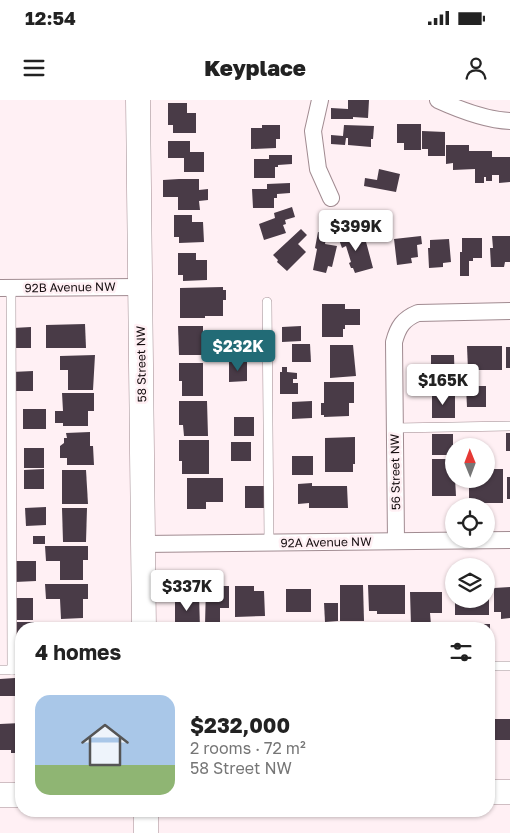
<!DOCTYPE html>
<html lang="en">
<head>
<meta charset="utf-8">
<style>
  :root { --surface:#fff; --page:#f6f6f6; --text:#222; --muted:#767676; --accent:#226b76 }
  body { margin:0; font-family:"Golos Text",sans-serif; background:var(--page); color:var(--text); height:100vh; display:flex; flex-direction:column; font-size:19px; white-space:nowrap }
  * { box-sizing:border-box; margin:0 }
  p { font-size:16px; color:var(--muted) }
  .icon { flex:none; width:28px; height:28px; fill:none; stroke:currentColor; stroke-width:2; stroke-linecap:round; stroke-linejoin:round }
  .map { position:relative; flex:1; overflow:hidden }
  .sheet { position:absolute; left:15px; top:522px; width:480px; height:195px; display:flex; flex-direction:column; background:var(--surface); border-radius:20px; box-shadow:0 1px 4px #0004 }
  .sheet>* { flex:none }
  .needle { width:32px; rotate:359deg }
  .tools { position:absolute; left:445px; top:338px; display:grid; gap:10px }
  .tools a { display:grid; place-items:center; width:50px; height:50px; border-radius:50%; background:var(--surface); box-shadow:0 1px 4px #0004; font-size:25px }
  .price { position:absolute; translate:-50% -42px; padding:0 11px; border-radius:5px; background:#fff; color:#222; font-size:16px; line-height:32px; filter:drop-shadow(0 1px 2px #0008) }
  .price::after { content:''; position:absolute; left:50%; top:30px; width:15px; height:11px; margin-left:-8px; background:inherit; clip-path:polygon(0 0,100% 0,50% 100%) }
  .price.current { background:var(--accent); color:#fff }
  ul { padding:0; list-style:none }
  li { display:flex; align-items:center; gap:15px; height:125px; padding:0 20px }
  li span { display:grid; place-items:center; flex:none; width:140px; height:100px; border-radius:15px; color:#555 }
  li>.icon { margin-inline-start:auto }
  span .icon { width:60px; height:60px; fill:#fffc; stroke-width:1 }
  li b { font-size:21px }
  h2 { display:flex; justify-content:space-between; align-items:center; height:60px; padding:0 20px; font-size:21px }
  .status { display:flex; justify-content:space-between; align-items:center; height:35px; padding:0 25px; background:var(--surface); direction:ltr }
  .status svg { height:14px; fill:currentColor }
  header { display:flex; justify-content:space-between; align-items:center; height:65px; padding:0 20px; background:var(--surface); font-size:22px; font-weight:800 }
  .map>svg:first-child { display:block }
  .building { fill:#493b47 }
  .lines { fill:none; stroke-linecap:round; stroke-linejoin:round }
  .lane-casing { stroke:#a18b91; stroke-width:10 }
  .street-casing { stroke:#a18b91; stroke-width:18 }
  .secondary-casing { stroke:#a18b91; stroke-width:25 }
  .lane { stroke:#fff; stroke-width:9 }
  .street { stroke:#fff; stroke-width:16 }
  .secondary { stroke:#fff; stroke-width:24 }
  .labels { text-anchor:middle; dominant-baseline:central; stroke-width:5; stroke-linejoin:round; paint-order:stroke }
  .street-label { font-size:12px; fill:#170f11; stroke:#fff0f4 }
</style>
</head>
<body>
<div class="status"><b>12:54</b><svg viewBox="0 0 49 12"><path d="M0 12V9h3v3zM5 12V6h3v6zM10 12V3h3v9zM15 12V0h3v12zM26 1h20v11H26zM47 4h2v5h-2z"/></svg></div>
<header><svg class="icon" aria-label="menu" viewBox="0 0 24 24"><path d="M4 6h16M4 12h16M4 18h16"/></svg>Keyplace<svg class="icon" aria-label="person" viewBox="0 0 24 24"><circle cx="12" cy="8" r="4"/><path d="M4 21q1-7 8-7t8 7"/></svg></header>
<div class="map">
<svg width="510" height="733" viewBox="0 0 510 733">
  <rect width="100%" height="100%" fill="#fff0f4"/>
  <!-- building -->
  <g class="building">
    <polygon points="348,0 369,0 368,18 353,17 353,19 331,19 331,8 348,9"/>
    <polygon points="168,3 187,3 187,13 196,13 196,33 173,33 173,25 168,25"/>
    <polygon points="397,24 421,24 421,50 404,50 404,43 397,43"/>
    <polygon points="262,25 280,25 280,39 276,39 276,48 251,49 251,28 262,28"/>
    <polygon points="344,25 374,26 373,39 371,39 371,47 348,45 348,38 346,38 345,45 331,44 331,35 343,36"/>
    <polygon points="422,31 445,32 445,56 428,56 428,49 422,49"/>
    <polygon points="168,41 190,41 190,52 204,52 204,72 184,72 184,58 168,58"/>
    <polygon points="446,45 469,45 469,51 492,51 492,57 510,57 510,82 499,83 499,75 492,75 492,81 486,81 486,77 484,77 484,83 475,83 475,69 453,70 453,63 446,64"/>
    <polygon points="269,55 292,55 292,64 278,65 278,67 275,67 275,78 254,78 254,59 269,59"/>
    <polygon points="379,69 400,74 396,92 364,86 365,78 377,80"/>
    <polygon points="179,79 199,79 199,90 208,89 208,100 199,101 200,110 178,110 178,97 163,97 163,80"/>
    <polygon points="290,83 290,93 277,94 277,98 274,98 274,108 253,108 252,89 267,89 267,84"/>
    <polygon points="292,107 295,117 285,120 286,124 283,125 286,133 264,140 259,124 275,118 274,113"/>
    <polygon points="174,115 192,115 192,122 203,122 204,142 179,143 179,137 174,137"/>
    <polygon points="345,128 350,143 365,138 373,168 355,173 353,168 351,168 349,163 351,162 346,146 342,148 336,131"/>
    <polygon points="301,129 307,135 298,144 306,152 287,171 277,162 278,160 273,155"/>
    <polygon points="318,132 327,133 325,144 337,146 332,167 328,166 326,173 313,170 317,149 315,148"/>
    <polygon points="421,136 422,144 417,145 418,157 411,158 412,163 397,165 394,139"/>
    <polygon points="492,136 510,136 510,162 505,162 504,167 491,167 490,148 493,148"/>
    <polygon points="462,138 482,138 482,158 473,158 473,161 469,161 469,176 460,176 460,152 462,152"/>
    <polygon points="449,139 451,162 443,163 443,167 429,168 428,148 430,148 430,140"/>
    <polygon points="178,153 196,153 196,160 207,160 207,180 183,181 183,175 178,175"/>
    <polygon points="223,187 223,190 226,190 226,200 223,200 223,216 205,216 205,218 180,218 180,188"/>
    <polygon points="322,204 345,204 345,209 360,209 360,225 345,225 345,229 343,229 343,237 322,237"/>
    <polygon points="85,224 86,248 46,248 46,225"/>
    <polygon points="178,226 203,226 203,255 179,255"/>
    <polygon points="301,226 301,241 282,242 282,227"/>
    <polygon points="31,227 31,248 13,248 13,228"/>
    <polygon points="234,241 253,241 253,259 234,260"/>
    <polygon points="292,244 310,244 311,262 292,262"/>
    <polygon points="330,245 353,245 356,276 330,278"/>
    <polygon points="467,246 502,246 502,270 468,270"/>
    <rect x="506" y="247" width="4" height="21"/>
    <polygon points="95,255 93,290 68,290 68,270 60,270 60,256"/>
    <polygon points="431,255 454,255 455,290 431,290"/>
    <polygon points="229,262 247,262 247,281 229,282"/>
    <polygon points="179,263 203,263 203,296 182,296 182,281 179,281"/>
    <polygon points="282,267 287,267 287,272 297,273 297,279 293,279 293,283 298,283 298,294 280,294 280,272 282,272"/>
    <polygon points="33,271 33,291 12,291 12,272"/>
    <polygon points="324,282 354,282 354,303 349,303 349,316 324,317 324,315 321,315 321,303 324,303"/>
    <polygon points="466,286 486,286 486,307 467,307"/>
    <polygon points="62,293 94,293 94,311 88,311 88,326 63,326 63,323 55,323 55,311 63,311"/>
    <rect x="432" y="295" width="23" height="23"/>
    <polygon points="179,301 207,301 208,336 184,336 183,325 179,325"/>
    <polygon points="312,301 312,318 292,319 292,302"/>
    <rect x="23" y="309" width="23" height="20"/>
    <rect x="234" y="317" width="20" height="19"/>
    <polygon points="90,332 90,346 93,346 94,365 67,365 67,358 60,358 60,346 64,343 64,338 67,338 66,333"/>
    <rect x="506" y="333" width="4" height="18"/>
    <rect x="432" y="334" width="21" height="21"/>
    <polygon points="355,337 355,364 353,364 353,372 325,372 325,338"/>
    <polygon points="179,340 209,340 209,374 182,374 182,361 179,361"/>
    <rect x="231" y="342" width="20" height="19"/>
    <rect x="24" y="348" width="20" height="20"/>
    <rect x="292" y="356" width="21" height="19"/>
    <polygon points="432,359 454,359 456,396 432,396"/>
    <polygon points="44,369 44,389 24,389 24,370"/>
    <polygon points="486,369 503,369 503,403 469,403 469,385 479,385 479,379 486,379"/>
    <polygon points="62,370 86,370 88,404 62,404"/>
    <rect x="507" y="377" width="3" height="22"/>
    <polygon points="187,378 223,378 223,402 206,402 206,409 187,409"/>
    <polygon points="312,383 312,386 347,386 348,408 309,408 309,403 298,404 298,384"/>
    <rect x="245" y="386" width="21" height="22"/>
    <polygon points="46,407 46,425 26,426 25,408"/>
    <polygon points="62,408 87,408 86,442 63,442"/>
    <rect x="33" y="436" width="12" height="8"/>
    <polygon points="45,446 88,446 88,460 83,460 83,480 60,480 60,461 46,461"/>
    <polygon points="15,461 36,461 36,481 15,482"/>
    <polygon points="45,484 88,484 88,499 83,499 83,518 61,519 60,499 46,499"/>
    <polygon points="340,485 363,485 364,521 340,521"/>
    <polygon points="368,485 405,485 405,514 377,514 377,511 369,511"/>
    <polygon points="206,486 229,486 229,508 220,508 220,524 217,529 208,529 205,525"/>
    <polygon points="235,486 254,486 254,491 264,491 265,516 235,517"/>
    <polygon points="510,487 510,518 501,519 501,512 494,512 494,488"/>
    <rect x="286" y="489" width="25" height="23"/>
    <polygon points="486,491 489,491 489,515 455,515 455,499 486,499"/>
    <polygon points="410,492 442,492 442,513 430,513 431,525 411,525"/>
    <polygon points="199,494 200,529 175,529 175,495"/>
    <rect x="14" y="498" width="19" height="22"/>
    <polygon points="324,503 338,503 338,521 325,522"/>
    <polygon points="14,522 34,522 34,529 21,529 21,543 14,543"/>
    <rect x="66" y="523" width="22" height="6"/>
    <polygon points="469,524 490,524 490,529 470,529"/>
    <polygon points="15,578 15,596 0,596 0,579"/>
    <rect x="489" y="619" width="21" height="21"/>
    <polygon points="21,623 21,653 11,653 11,650 0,650 0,624"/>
  </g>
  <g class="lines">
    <defs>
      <g id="lane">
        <polyline points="11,188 12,570"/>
        <polyline points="267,202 269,443"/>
        <polyline points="395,328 510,326"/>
        <polyline points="489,566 510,566"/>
        <polyline points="0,570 21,570"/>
      </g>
      <g id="street">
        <polyline points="320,0 313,31 318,69 331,98"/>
        <path d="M438,0C460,10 485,20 510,21"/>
        <polyline points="0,188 140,187"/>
        <path d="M396,441L394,242C398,227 403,219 418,213L510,211"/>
        <polyline points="143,444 510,440"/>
      </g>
      <g id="secondary">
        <polyline points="138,0 144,529"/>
        <polyline points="489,692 510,692"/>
        <polyline points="0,695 21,695"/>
        <polyline points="146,711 146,733"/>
      </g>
    </defs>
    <!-- lane casing -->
    <use href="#lane" class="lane-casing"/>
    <!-- street casing -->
    <use href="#street" class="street-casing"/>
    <!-- secondary casing -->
    <use href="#secondary" class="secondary-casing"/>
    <!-- lane -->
    <use href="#lane" class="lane"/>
    <!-- street -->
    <use href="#street" class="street"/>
    <!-- secondary -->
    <use href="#secondary" class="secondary"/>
  </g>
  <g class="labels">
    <!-- street labels -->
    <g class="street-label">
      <text transform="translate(70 187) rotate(-1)">92B Avenue NW</text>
      <text transform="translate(141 264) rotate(-91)">58 Street NW</text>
      <text transform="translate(395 372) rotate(-91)">56 Street NW</text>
      <text transform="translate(326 442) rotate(-1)">92A Avenue NW</text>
    </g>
  </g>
</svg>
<div class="tools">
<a><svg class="needle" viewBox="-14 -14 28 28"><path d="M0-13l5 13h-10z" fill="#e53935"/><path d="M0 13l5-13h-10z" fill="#767676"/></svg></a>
<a><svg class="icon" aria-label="locate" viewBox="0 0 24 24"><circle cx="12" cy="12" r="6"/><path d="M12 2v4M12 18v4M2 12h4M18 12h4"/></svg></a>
<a><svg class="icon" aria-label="layers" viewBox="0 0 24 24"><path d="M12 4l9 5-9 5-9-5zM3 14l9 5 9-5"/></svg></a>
</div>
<b class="price" style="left:356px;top:152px">$399K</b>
<b class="price current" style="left:238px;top:272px">$232K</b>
<b class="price" style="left:443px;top:306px">$165K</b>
<b class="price" style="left:187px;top:512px">$337K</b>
<section class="sheet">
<h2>4 homes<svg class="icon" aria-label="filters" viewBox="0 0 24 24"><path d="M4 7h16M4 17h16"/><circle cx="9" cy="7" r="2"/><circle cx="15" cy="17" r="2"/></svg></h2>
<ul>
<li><span style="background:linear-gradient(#a9c7e8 70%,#8fb573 0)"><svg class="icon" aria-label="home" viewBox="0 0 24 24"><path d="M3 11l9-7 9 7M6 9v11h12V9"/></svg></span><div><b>$232,000</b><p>2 rooms · 72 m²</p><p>58 Street NW</p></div></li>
</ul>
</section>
</div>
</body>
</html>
